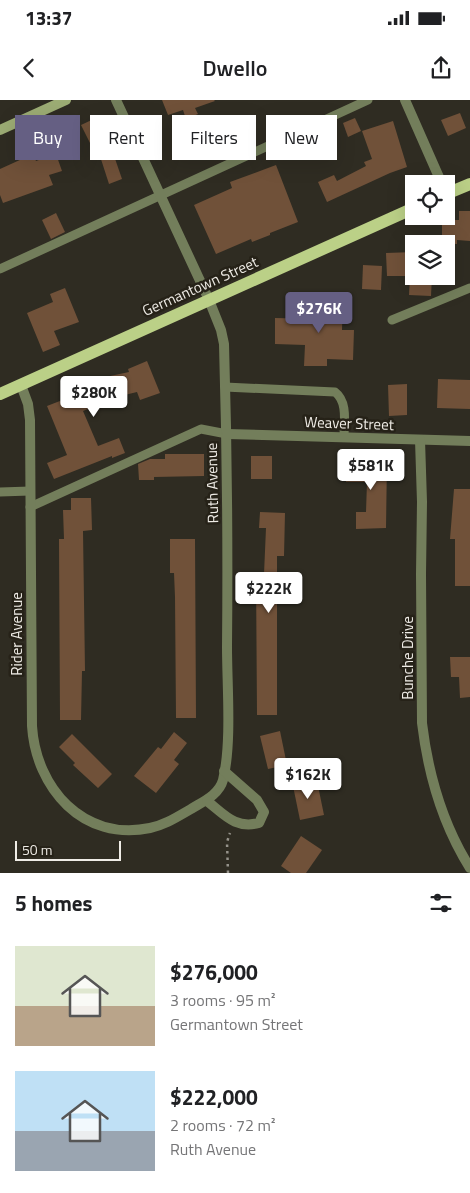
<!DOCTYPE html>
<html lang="en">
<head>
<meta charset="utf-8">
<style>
  :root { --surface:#fff; --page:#f2f2f2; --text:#202124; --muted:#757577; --accent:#655f83 }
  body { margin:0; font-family:"Titillium Web",sans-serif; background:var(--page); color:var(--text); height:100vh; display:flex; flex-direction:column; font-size:19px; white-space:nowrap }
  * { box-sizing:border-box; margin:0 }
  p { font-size:16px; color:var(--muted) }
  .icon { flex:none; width:28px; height:28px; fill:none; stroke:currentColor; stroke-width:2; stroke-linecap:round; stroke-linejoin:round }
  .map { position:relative; height:773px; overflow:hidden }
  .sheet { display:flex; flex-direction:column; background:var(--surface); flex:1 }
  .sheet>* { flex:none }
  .guide { position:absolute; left:15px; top:15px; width:440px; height:45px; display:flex; gap:10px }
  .tools { position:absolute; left:405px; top:75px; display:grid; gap:10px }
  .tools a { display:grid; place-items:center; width:50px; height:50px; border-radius:0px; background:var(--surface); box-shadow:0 5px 20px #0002; font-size:25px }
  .scale { position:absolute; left:15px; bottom:12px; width:106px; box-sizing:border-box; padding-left:5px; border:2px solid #efece6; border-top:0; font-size:14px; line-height:18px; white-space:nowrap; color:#efece6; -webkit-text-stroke:4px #262218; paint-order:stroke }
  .price { position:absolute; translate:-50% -42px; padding:0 11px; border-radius:5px; background:#fff; color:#222; font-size:16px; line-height:32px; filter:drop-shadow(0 1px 2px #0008) }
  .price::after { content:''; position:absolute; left:50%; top:30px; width:15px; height:11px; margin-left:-8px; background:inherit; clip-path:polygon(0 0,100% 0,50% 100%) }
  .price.active { background:var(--accent); color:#fff }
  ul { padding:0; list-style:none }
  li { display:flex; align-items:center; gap:15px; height:125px; padding:0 15px }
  li span { display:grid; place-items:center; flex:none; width:140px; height:100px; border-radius:0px; color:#555 }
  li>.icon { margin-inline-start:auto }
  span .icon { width:60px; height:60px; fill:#fffc; stroke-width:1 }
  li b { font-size:21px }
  h2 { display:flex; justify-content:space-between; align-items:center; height:60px; padding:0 15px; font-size:21px }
  .tag { padding:0 18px; border-radius:0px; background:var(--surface); box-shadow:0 5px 20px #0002; font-size:18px; line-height:45px }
  .tag.active { background:var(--accent); color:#fff }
  .status { display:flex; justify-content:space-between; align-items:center; height:35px; padding:0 25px; background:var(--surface); direction:ltr }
  .status svg { height:14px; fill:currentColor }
  header { display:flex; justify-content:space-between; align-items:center; height:65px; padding:0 15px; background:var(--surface); font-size:22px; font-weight:600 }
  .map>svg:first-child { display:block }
  .building { fill:#705139 }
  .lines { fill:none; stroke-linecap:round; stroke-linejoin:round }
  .path { stroke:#96938b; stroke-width:2.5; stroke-dasharray:2.5 4; stroke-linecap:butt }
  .lane { stroke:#737e5b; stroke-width:9 }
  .street { stroke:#737e5b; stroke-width:10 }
  .secondary { stroke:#9cac74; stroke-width:10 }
  .primary { stroke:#bbd087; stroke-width:12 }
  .labels { text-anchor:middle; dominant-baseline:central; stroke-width:5; stroke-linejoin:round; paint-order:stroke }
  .street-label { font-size:15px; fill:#efece6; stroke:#262218 }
</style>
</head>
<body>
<div class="status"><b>13:37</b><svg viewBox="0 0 49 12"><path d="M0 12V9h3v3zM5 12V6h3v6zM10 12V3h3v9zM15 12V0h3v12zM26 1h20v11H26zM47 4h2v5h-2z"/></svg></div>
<header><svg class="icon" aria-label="back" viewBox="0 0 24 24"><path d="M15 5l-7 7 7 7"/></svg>Dwello<svg class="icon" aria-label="share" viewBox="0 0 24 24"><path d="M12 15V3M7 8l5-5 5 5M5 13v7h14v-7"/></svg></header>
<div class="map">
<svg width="470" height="773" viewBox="0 0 470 773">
  <rect width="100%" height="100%" fill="#2f2c22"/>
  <!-- building -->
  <g class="building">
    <polygon points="162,0 214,0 215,1 195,8 198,14 186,19 183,10 168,15"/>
    <polygon points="460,13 466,28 448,36 441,20"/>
    <polygon points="98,17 113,46 111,47 122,79 109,84 99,53 96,55 81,25"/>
    <polygon points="355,18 361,31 348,37 343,23"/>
    <polygon points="393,21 407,67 390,73 327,102 318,82 334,75 337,81 366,66 364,62 372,59 362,31"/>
    <polygon points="33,54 36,61 56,54 62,71 49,75 53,85 3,103 0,95 0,69"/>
    <polygon points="276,65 298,122 270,133 270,135 252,142 251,139 216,154 194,105 232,88 230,82"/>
    <polygon points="459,111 470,111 470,141 457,140 457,144 442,144 442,120 459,120"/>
    <polygon points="56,113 65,132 51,139 42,120"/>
    <polygon points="414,152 414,176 387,176 386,153"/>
    <polygon points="363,165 382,166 381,190 362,189"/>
    <polygon points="410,176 432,176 431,196 409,195"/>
    <polygon points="65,188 79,222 54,231 60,245 43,252 27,213 53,202 50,194"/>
    <polygon points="320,196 343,196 342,230 354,230 353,260 327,259 327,266 304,266 305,245 275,244 275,218 319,219"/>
    <polygon points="147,261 160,293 140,300 137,292 104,300 105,302 83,311 98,346 119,338 125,353 112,358 112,356 54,379 47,363 67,355 47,306 83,292 80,285 96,279 129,272 128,269"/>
    <polygon points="438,279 470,280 470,309 437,308"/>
    <polygon points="407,284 407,315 389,316 388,285"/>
    <polygon points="165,354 204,354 204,376 154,377 154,380 139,380 138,364 150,359 165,359"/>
    <rect x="251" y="356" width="21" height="23"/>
    <polygon points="347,359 387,360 386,428 356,429 356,412 366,412 367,382 346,382"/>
    <polygon points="454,389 470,389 470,486 455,486 455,439 450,439"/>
    <polygon points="71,398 91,398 92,430 83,431 85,571 82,571 81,620 60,620 59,439 64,439 63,410 71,410"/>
    <polygon points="260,412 285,413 284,456 277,456 277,615 257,615 256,474 264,474 266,428 259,428"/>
    <polygon points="170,439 195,439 196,618 176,618 175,497 174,473 170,473"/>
    <polygon points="450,557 470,557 470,597 460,598 459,577 451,577"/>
    <polygon points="280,631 287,665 268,669 260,636"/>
    <polygon points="174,632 187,643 174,660 179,664 156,693 134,676 158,647 161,649"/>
    <polygon points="72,634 112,674 98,688 73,665 75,663 59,647"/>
    <polygon points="317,681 324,715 300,720 293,686"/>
    <polygon points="301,736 322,750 306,773 291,773 281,766"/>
  </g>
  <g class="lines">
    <!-- path -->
    <polyline class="path" points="228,773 227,742 230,733"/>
    <!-- lane -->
    <g class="lane">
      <polyline points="0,169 368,0"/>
      <polyline points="392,220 470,188"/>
      <path d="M225,287L335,292C348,302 344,322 344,337"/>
      <polyline points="0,392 30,391"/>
      <polyline points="30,407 201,329 227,334"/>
    </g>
    <!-- street -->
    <g class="street">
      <polyline points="405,0 442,84"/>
      <path d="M21,285L28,304L30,320L32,626C36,688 83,742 150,728C165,725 177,717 191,709C202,702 219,695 223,680C232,643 227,586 227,547C228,446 227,345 224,244L221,230L209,200L116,0"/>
      <polyline points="227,334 470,341"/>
      <path d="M420,340L422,402L421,474L422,623C428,673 443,725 470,768"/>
      <path d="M207,701C225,715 235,729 259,723L264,712L257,700L224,671"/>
    </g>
    <!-- secondary -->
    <polyline class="secondary" points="0,30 66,0"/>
    <!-- primary -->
    <g class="primary">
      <polyline points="446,94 470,84"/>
      <polyline points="0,294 414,108"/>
    </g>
  </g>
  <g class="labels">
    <!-- street labels -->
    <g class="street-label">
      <text transform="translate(200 186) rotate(-24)">Germantown Street</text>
      <text transform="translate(349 323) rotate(2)">Weaver Street</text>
      <text transform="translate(212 383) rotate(-91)">Ruth Avenue</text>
      <text transform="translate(16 534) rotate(-90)">Rider Avenue</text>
      <text transform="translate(407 558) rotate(-90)">Bunche Drive</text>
    </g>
  </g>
</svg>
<div class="tools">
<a><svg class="icon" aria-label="locate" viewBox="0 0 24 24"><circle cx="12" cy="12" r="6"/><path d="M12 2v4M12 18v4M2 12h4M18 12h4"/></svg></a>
<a><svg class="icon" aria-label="layers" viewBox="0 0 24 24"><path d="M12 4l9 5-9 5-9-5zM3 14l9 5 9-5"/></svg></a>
</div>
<div class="scale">50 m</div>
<b class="price active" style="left:319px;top:234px">$276K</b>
<b class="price" style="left:94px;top:318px">$280K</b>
<b class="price" style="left:371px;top:391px">$581K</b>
<b class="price" style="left:269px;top:514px">$222K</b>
<b class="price" style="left:308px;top:700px">$162K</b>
<div class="guide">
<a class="tag active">Buy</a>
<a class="tag">Rent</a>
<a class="tag">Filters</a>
<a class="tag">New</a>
</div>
</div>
<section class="sheet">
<h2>5 homes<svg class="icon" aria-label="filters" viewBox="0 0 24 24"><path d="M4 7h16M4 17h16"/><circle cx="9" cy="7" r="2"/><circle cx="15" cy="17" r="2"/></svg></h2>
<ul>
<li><span style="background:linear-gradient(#dfe7d0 60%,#b9a48a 0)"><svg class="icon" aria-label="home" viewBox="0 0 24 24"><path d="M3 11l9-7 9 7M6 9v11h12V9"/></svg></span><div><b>$276,000</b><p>3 rooms · 95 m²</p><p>Germantown Street</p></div></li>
<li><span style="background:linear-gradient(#bfe0f5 60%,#9aa5b1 0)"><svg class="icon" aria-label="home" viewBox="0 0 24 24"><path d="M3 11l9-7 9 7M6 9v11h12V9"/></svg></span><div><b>$222,000</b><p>2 rooms · 72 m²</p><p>Ruth Avenue</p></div></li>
</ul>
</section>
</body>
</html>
